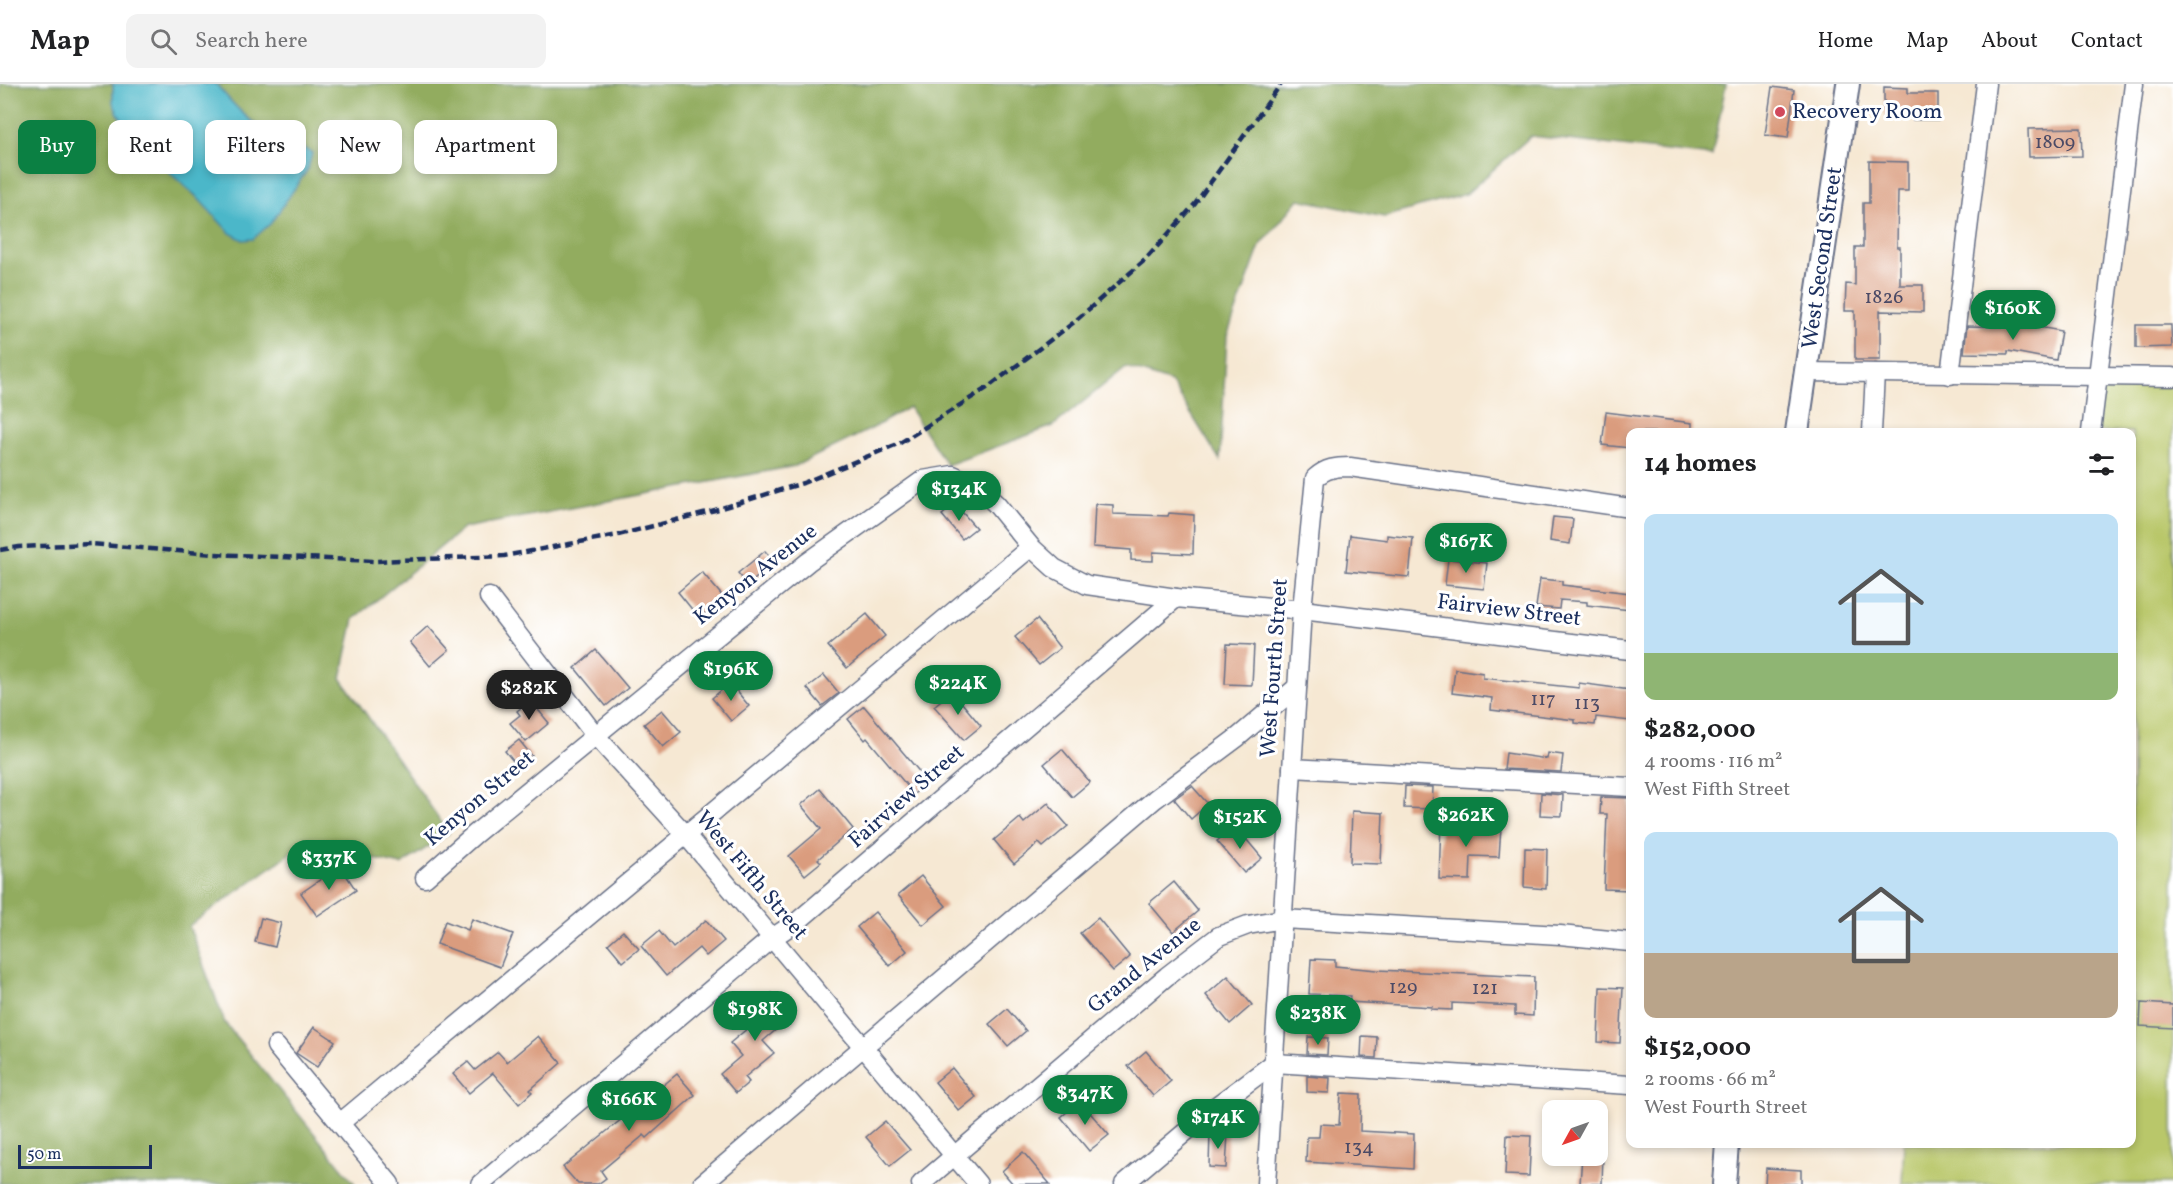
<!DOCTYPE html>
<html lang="en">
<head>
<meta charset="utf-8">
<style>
  :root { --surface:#fff; --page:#f2f2f2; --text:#202124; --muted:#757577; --line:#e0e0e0; --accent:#0b8043 }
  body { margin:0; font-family:Vollkorn,serif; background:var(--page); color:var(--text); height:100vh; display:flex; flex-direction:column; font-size:22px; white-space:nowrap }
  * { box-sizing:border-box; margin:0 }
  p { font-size:20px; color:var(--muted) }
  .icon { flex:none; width:33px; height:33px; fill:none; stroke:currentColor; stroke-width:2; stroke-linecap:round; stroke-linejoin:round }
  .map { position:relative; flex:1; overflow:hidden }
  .details { position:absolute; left:1626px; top:344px; width:510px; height:720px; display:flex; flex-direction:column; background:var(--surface); border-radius:12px; box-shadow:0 3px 9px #0003 }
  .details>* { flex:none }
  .top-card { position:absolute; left:18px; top:36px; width:570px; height:54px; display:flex; gap:12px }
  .needle { width:39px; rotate:230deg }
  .controls { position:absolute; left:1542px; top:1016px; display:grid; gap:12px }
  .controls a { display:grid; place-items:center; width:66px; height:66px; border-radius:12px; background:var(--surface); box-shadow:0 3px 9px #0003; font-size:30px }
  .scale { position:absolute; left:18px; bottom:15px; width:134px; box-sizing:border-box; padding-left:6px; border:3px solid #1b2f5e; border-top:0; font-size:16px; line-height:21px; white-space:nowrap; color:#1b2f5e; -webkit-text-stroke:4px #fff; paint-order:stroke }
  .price { position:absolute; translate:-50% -51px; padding:0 14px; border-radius:21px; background:var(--accent); color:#fff; font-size:20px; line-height:39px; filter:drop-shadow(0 2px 3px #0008) }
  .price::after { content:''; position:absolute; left:50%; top:36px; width:18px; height:14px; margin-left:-9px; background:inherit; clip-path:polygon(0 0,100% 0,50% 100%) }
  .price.active { background:#222; color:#fff }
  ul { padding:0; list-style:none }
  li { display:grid; align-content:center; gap:12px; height:318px; padding:0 18px }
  li span { display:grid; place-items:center; height:186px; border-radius:12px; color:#555 }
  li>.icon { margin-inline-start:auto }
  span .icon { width:108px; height:108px; fill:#fffc; stroke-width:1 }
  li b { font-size:26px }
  h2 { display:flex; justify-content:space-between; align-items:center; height:72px; padding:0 18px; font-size:26px }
  .chip { padding:0 21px; border-radius:12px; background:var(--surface); box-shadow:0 3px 9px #0003; font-size:21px; line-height:54px }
  .chip.active { background:var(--accent); color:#fff }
  header { display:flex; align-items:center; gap:36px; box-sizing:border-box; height:84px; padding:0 30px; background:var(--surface); border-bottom:2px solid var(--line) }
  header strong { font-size:28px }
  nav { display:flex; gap:33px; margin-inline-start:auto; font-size:21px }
  .search { width:420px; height:54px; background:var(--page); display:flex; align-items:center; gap:15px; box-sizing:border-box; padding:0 21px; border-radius:12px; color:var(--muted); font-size:22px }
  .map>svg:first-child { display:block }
  .green { fill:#b9c76a; stroke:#6a7b64; stroke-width:1.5 }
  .forest { fill:#92ac5e; stroke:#566e5e; stroke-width:1.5 }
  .water { fill:#4cb7c9; stroke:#347394; stroke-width:1.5 }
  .building { fill:#da9c7e }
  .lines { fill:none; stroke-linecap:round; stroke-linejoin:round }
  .minor-casing { stroke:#687087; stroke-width:21 }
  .major-casing { stroke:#687087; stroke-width:26 }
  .minor { stroke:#fff; stroke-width:18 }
  .major { stroke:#fff; stroke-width:22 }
  .rail { stroke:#1b2f5e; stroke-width:4.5; stroke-dasharray:9 4.5; stroke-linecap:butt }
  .poi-dot { fill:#d1495b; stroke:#fff; stroke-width:2 }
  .labels { text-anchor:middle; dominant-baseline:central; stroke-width:6; stroke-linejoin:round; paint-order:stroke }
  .number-label { font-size:20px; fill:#4b4a66 }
  .poi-label { font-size:22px; fill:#1b2f5e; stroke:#fff; text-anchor:start }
  .street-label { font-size:22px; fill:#1b2f5e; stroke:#fff }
</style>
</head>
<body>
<header>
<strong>Map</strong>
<div class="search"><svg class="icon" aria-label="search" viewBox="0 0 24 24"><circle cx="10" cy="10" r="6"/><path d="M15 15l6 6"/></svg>Search here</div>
<nav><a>Home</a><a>Map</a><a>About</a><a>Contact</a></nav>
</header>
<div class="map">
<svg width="2173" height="1100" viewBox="0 0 2173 1100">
  <rect width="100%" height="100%" fill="#fff"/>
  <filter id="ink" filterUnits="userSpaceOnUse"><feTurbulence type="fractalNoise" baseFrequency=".0167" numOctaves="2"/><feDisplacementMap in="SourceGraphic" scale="12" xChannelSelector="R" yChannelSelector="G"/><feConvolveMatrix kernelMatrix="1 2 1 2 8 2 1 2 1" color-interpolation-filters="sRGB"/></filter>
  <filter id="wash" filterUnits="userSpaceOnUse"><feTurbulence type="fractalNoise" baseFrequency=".008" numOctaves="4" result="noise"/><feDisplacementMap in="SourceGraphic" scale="24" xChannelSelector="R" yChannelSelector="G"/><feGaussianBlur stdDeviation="1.35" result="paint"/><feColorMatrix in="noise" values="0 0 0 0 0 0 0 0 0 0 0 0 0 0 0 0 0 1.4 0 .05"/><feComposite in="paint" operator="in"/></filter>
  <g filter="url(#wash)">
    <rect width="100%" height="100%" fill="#f6e8d3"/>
    <!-- green -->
    <polygon class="green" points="2097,299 2173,300 2173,1100 1902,1100 1904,1059 2132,1059 2132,348 2091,348"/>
    <!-- forest -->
    <path class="forest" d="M0,0H113C113,12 113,21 119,31C136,61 173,88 196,112C212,128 224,146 243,156L271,139L312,69C298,59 284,55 269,48C247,37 231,18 216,0H1726L1712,72L1531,52L1466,110L1384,133L1299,115L1260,162L1227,252L1220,376L1171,298L1126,283L1053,342L947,381L909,323L873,344L795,382L464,444L354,535L341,594L449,749L401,781L305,759L189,842L225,939L355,1100H0Z"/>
    <!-- water -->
    <path class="water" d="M113,0H216C231,18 247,37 269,48C284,55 298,60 312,69L308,85L271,139L253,155L243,156L230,149L195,111L171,90L140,57L120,33L113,19Z"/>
    <g id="blocks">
      <!-- building -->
      <g class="building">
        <polygon points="1772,3 1794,6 1788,54 1765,51"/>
        <polygon points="1884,3 1908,4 1908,9 1938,9 1938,36 1913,36 1913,31 1884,31"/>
        <polygon points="2081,44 2082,72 2029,73 2028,45"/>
        <polygon points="1869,77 1908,78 1908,107 1898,107 1897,163 1900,163 1900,201 1923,201 1923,228 1880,227 1880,276 1855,276 1855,227 1845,227 1846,200 1855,201 1855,163 1863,163 1863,119 1869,119"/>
        <polygon points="2017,239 2061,247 2056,276 2008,267 2008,270 1964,269 1967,242 2016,243"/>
        <polygon points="2136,241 2171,241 2172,263 2136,264"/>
        <polygon points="1606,328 1692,339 1692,348 1630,348 1630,364 1602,361"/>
        <polygon points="955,420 976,444 962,455 942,431"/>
        <polygon points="1095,420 1113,421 1113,430 1168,432 1169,429 1194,431 1193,470 1153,468 1153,477 1131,476 1131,466 1093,463"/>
        <polygon points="1553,433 1573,435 1570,460 1550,457"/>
        <polygon points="1350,451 1387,456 1387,451 1413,454 1409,493 1346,487"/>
        <polygon points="765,467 775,478 748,501 738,489"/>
        <polygon points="1448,475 1487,479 1484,505 1445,501"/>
        <polygon points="702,488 724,514 699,534 678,508"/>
        <polygon points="1540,495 1562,497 1562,501 1630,509 1630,526 1587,521 1587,518 1560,516 1559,525 1536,523"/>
        <polygon points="867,530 885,552 847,584 828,562"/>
        <polygon points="1037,535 1060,564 1039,581 1015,553"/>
        <polygon points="428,542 449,566 430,582 410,558"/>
        <polygon points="1227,560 1254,561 1252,601 1225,600"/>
        <polygon points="596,566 628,604 606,622 575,584"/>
        <polygon points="1455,585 1483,589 1483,594 1579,604 1579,599 1630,606 1630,637 1596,633 1595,641 1575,639 1575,636 1491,626 1492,614 1452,609"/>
        <polygon points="824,591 839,609 822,622 807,604"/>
        <polygon points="730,599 749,622 731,637 712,614"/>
        <polygon points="952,607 981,642 964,656 934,622"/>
        <polygon points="530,616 549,639 526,658 510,639 520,631 517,627"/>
        <polygon points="864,622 928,698 914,710 867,654 865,656 848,635"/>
        <polygon points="662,626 681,648 663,663 644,640"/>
        <polygon points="519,656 532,672 518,683 505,667"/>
        <polygon points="1062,665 1090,698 1072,713 1044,680"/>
        <polygon points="1506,669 1547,675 1548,669 1563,671 1561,688 1504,685"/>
        <polygon points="1192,702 1208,720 1191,735 1174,715"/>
        <polygon points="1405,702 1433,703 1432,725 1404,724"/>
        <polygon points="820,705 853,745 818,775 821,778 805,791 789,772 821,745 801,721"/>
        <polygon points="1541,709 1563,711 1562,732 1540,731"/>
        <polygon points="1601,713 1630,714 1630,806 1604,805 1607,730 1600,730"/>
        <polygon points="1048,719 1068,742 1043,763 1039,759 1014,780 994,756 1020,734 1024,739"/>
        <polygon points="1352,727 1383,729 1381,780 1350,779"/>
        <polygon points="1441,738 1501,743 1499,773 1471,772 1470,796 1439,795"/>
        <polygon points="1235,742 1262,774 1244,789 1217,757"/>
        <polygon points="1525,764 1547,765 1546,805 1524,803"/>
        <polygon points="340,782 356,806 317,832 301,809"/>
        <polygon points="921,792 946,822 923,841 898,811"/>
        <polygon points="1174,798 1198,827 1173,848 1149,819"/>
        <polygon points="875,828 907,867 890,882 857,843"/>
        <polygon points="261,834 281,839 275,863 255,858"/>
        <polygon points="1098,834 1130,873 1113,887 1080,849"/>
        <polygon points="472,835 513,850 500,883 437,860 445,837 468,846"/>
        <polygon points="706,836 724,857 706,872 699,864 666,892 641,862 659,847 673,864"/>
        <polygon points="623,847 639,865 623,878 608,860"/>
        <polygon points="1311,875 1335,876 1335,882 1377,886 1534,893 1533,932 1515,931 1515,922 1452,919 1452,926 1431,925 1432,923 1349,918 1350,912 1309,910"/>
        <polygon points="1228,892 1252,921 1230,940 1206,911"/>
        <polygon points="1600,903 1623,904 1620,959 1598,958"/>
        <polygon points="772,909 792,932 763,957 774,969 745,993 749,998 736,1009 720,990 741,972 730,959 760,934 752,925"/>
        <polygon points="2141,919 2173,921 2173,944 2140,942"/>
        <polygon points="1007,925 1026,947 1008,962 989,940"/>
        <polygon points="314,943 335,957 317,983 296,969"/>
        <polygon points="538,952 561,979 530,1006 532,1008 519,1020 493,989 469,1009 453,990 468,978 475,986 498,968 507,978"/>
        <polygon points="1362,952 1377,953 1376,974 1361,973"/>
        <polygon points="1308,953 1328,954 1327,971 1307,970"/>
        <polygon points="1146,967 1171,997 1153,1012 1128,982"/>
        <polygon points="952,984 976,1013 959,1027 935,998"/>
        <polygon points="677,990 695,1011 647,1054 644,1051 601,1087 606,1094 598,1100 578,1100 563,1083"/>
        <polygon points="1307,992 1330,994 1329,1009 1307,1008"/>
        <polygon points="1341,1009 1361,1010 1360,1047 1414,1050 1413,1085 1306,1078 1307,1053 1319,1053 1320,1040 1339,1041"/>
        <polygon points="1080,1017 1109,1051 1089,1067 1061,1033"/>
        <polygon points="885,1037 910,1066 890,1082 866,1053"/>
        <polygon points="1210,1048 1228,1049 1226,1084 1209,1083"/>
        <polygon points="1507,1051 1531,1052 1529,1092 1505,1091"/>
        <polygon points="1023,1068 1050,1100 1013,1100 1002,1087"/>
        <polygon points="1582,1071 1603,1071 1602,1100 1580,1100"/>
        <polygon points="1766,1084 1801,1086 1801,1100 1765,1100"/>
      </g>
    </g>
  </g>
  <g filter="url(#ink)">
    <use href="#blocks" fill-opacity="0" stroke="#687087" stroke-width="1.5"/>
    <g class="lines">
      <defs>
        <g id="minor">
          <polyline points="1806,288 2173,293"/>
          <polyline points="1950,291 1986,0"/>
          <polyline points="1872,348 1875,289"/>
          <polyline points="2091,348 2134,0"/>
          <polyline points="489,513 595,651 685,750 978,1100"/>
          <polyline points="1292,684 1630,703"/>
          <polyline points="425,794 475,750 808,478 923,396 953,391 975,401 996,420 1031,463 1054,484 1087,501 1176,514"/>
          <polyline points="276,962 390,1100"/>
          <polyline points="340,1039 1031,463"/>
          <polyline points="481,1100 772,854 798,837 1176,514 1302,526 1630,566"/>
          <polyline points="702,1100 1155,715 1238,653 1297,603"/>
          <polyline points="921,1100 1167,892 1219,852 1248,841 1283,835 1560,851 1630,858"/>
          <polyline points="1124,1100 1215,1023 1274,979 1630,1001"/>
          <path d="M1266,1100L1302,526L1315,394C1326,384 1336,383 1350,383L1630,424"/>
        </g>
        <g id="major">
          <polyline points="1797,348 1848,0"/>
          <polyline points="1724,1100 1727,1059"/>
        </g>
      </defs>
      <!-- minor casing -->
      <use href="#minor" class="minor-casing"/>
      <!-- major casing -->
      <use href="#major" class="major-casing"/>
      <!-- minor -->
      <use href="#minor" class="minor"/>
      <!-- major -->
      <use href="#major" class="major"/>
      <!-- rail -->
      <polyline class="rail" points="0,466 19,463 90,460 214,470 375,477 504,472 618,451 715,426 803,399 900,359 987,304 1073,239 1146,175 1195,120 1281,0"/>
    </g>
  </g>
  <!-- markers -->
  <circle class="poi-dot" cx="1780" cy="28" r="6"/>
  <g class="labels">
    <!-- number labels -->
    <g class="number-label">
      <text x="2055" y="59">1809</text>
      <text x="1884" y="214">1826</text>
      <text x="1543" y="616">117</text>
      <text x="1587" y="620">113</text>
      <text x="1403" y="904">129</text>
      <text x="1485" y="905">121</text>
      <text x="1359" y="1064">134</text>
    </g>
    <!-- poi labels -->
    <g class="poi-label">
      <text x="1792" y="28">Recovery Room</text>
    </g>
    <!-- street labels -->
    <g class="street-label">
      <text transform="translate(1823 174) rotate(-82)">West Second Street</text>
      <text transform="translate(756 491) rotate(-38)">Kenyon Avenue</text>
      <text transform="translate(1509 527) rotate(7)">Fairview Street</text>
      <text transform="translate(1275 584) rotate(-86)">West Fourth Street</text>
      <text transform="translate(907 713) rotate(-41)">Fairview Street</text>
      <text transform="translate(480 715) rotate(-40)">Kenyon Street</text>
      <text transform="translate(751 792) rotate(50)">West Fifth Street</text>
      <text transform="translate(1145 882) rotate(-39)">Grand Avenue</text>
    </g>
  </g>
</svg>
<div class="controls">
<a><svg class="needle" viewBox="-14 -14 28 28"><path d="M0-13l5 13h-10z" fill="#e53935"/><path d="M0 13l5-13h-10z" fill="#757577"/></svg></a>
</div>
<div class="scale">50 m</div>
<b class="price" style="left:2013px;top:257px">$160K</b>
<b class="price" style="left:959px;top:438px">$134K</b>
<b class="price" style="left:1466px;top:490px">$167K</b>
<b class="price" style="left:731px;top:618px">$196K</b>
<b class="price" style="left:958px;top:632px">$224K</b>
<b class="price active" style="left:529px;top:637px">$282K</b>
<b class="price" style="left:1466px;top:764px">$262K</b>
<b class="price" style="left:1240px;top:766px">$152K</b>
<b class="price" style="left:329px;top:807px">$337K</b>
<b class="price" style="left:755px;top:958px">$198K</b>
<b class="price" style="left:1318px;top:962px">$238K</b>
<b class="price" style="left:1085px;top:1042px">$347K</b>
<b class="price" style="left:629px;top:1048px">$166K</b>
<b class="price" style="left:1218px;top:1066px">$174K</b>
<div class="top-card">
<a class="chip active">Buy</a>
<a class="chip">Rent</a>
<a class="chip">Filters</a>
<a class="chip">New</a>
<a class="chip">Apartment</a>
</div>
<section class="details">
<h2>14 homes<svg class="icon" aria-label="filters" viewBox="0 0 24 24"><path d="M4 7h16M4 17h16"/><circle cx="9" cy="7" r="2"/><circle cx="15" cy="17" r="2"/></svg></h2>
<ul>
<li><span style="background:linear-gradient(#bfe0f5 75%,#8fb573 0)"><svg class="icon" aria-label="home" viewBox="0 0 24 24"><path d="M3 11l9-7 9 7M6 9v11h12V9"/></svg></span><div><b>$282,000</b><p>4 rooms · 116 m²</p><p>West Fifth Street</p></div></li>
<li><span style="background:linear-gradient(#bfe0f5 65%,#b9a48a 0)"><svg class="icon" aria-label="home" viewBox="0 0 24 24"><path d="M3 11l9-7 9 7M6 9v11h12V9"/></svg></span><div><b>$152,000</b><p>2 rooms · 66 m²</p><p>West Fourth Street</p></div></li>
</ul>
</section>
</div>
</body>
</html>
